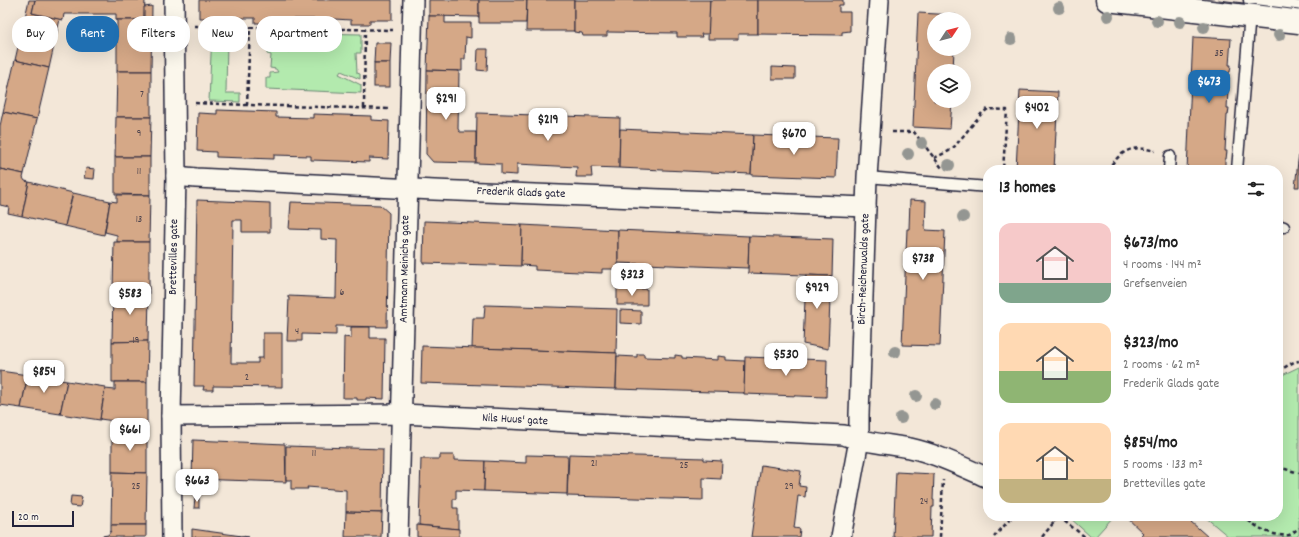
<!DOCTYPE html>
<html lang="en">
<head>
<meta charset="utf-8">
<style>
  :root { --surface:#fff; --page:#f2f2f2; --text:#222; --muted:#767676; --accent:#1f6fb2 }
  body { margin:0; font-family:Dekko,sans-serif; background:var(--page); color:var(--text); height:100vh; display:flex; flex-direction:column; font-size:15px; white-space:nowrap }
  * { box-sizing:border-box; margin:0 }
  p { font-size:13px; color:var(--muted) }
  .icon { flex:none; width:22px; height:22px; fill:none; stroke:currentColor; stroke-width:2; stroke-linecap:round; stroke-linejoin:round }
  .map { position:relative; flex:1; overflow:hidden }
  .details { position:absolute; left:983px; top:165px; width:300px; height:356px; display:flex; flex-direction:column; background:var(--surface); border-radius:16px; box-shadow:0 4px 16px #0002 }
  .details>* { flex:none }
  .top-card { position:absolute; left:12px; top:16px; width:380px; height:36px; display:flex; gap:8px }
  .needle { width:26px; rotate:54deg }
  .fabs { position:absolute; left:927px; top:12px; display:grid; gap:8px }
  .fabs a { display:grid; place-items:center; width:44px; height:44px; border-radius:50%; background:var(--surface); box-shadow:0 4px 16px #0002; font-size:20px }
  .scale { position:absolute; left:12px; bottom:10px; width:62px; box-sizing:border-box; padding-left:4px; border:2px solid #22223b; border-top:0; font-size:11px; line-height:14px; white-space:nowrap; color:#22223b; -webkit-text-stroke:3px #fbf7ec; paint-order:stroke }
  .price { position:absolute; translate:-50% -34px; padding:0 9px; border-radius:8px; background:#fff; color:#222; font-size:13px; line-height:26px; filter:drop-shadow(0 1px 2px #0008) }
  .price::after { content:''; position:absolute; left:50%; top:24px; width:12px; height:9px; margin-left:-6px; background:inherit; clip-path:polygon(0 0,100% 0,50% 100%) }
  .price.on { background:var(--accent); color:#fff }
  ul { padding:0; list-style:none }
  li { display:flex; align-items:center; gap:12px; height:100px; padding:0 16px }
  li span { display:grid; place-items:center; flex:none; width:112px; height:80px; border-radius:12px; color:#555 }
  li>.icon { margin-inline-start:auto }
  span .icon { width:48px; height:48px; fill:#fffc; stroke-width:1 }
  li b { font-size:17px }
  h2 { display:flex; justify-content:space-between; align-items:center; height:48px; padding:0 16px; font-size:17px }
  .pill { padding:0 14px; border-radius:16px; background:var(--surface); box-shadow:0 4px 16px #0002; font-size:14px; line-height:36px }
  .pill.on { background:var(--accent); color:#fff }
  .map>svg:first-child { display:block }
  .green { fill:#b3eaae; stroke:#6a8674 }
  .building { fill:#d5a887; stroke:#22223b }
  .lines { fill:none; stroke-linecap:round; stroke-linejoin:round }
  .lane-casing { stroke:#22223b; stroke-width:13 }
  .street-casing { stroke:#22223b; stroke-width:22 }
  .secondary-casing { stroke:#22223b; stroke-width:25 }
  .path { stroke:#22223b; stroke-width:2.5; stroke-dasharray:4 3; stroke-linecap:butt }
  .lane { stroke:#fbf7ec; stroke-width:10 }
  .street { stroke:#fbf7ec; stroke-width:19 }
  .secondary { stroke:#fbf7ec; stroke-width:22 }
  .tram { stroke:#22223b; stroke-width:1 }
  .tree { fill:#949692 }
  .labels { text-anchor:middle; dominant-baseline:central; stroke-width:3; stroke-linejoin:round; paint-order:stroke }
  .number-label { font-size:10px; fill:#4f444e }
  .street-label { font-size:12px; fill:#22223b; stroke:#fbf7ec }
</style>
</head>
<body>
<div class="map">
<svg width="1299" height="537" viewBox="0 0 1299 537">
  <rect width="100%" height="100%" fill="#f3e7d8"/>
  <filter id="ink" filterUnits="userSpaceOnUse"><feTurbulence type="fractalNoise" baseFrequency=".025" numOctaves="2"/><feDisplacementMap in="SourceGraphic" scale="8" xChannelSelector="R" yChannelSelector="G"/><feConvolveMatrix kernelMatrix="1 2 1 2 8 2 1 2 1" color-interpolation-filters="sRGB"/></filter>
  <g filter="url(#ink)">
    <!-- green -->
    <g class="green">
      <polygon points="212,31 241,32 240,40 227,40 226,93 240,93 240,102 209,101"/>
      <polygon points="268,32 281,32 281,38 286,37 286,33 304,33 304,37 308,38 309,33 361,34 361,53 356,53 357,73 360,74 360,79 341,71 339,74 361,85 361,93 266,89 266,78 270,78 270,73 278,72 276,69 270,68 271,55 267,54 268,42 289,52 290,47 268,36"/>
      <polygon points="1299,367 1299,534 1297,537 1229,537 1204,516 1278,516 1278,377"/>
      <polygon points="1069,516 1114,516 1095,537 1091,537 1069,517"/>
    </g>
    <!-- building -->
    <g class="building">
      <polygon points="29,0 35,0 32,13 60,19 49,68 15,60"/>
      <polygon points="35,0 145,0 144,20 116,20 116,14 64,14 63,20 32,13"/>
      <polygon points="199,0 392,0 392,20 370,20 370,24 351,24 351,20 334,19 334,24 314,24 314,19 276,19 276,23 255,23 255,18 239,18 239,23 219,23 219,18 199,18"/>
      <polygon points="429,0 479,0 479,17 429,16"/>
      <polygon points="479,0 527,0 526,23 479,23"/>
      <polygon points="527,0 574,0 574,31 526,31"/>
      <polygon points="574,0 710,0 709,34 701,34 702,37 677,37 677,33 607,32 607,36 583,36 582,33 574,32"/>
      <polygon points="710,0 758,0 758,34 738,34 738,39 708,39"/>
      <polygon points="758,0 843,0 843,5 839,5 839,12 850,12 850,31 842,32 842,35 758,34"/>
      <polygon points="152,6 151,71 117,71 117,20 144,20 144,7"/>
      <polygon points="918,13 956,15 955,19 934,19 934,49 954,49 953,71 934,71 934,101 952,101 950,129 913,127"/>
      <polygon points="429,16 445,16 445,23 471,23 471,38 466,37 465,59 462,59 462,71 427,70"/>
      <polygon points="1193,37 1231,39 1229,65 1231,65 1230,72 1229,72 1227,108 1229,108 1228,115 1227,115 1225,151 1227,151 1226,159 1225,159 1225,170 1187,170"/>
      <polygon points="375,43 391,43 390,63 374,63"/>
      <polygon points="478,49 488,49 487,71 477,70"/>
      <polygon points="15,60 49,68 37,119 3,112"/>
      <rect x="374" y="63" width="16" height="24"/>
      <polygon points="772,67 795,68 795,79 772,79"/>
      <polygon points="427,70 459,71 458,129 460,132 476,132 476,163 433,162 426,154"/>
      <polygon points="117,71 151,71 151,117 116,117"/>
      <polygon points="1020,90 1058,92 1054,170 1016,170"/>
      <polygon points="217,110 276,112 276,117 313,118 313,114 371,116 371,120 389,121 388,159 369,158 369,162 311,160 311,156 274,155 274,159 216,157 216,152 197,151 198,113 217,114"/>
      <polygon points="3,112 37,119 24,174 0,169 0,126"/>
      <polygon points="477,113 620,118 619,168 591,167 592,177 576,177 577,167 517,164 517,175 501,174 501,164 476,163"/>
      <polygon points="116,117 151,117 150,157 115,157"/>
      <polygon points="620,129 753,135 751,174 619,168"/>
      <polygon points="753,135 838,138 836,178 751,175"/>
      <polygon points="1299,153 1299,187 1295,187"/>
      <polygon points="115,157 150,157 150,195 115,194"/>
      <polygon points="86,168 95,169 94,179 84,178"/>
      <polygon points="0,169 24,174 23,178 25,181 29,182 22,216 8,213 9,207 0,205"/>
      <polygon points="29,182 73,193 65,226 22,216"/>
      <polygon points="73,193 110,201 104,235 65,226"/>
      <polygon points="117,195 150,195 149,242 117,242 117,235 105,232 110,201 117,202"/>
      <polygon points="197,200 270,203 270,232 242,232 242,220 233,220 231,363 258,363 258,358 263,358 263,333 282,333 282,387 213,386 213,390 203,390 204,386 194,386"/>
      <polygon points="910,200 926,201 925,230 945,231 940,346 902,345 907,229 909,229"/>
      <polygon points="291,202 380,205 389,213 387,327 336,326 336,335 302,334 302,341 287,341 289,298 288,298 288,296 336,298 337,240 321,239 321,230 289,229"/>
      <polygon points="424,221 522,225 521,266 423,263"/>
      <polygon points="522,225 618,230 618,269 602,269 602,273 535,270 535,266 521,265"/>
      <polygon points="618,230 749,236 748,268 618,263"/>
      <polygon points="749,236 833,239 832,276 748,273"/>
      <polygon points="114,242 149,242 149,292 113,291"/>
      <polygon points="806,275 831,276 828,349 803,344 805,300 801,300 802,284 806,284"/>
      <polygon points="617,288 647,289 647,305 617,305"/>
      <polygon points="113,291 149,292 148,341 112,342"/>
      <polygon points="485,305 617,309 616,353 472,348 473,318 484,318"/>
      <polygon points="620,310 641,311 641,324 620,323"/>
      <polygon points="351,327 370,327 370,338 385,338 384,399 366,398 366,400 357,400 357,398 343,398 344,337 351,338"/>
      <polygon points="148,341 147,382 112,382 112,342"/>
      <polygon points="422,346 617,353 616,389 421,383"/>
      <polygon points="637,354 644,354 644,357 675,358 675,355 682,356 682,358 718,360 718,356 726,357 726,360 745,361 744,393 616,389 617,356 637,357"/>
      <polygon points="745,357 827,360 826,397 744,394"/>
      <polygon points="0,371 28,375 21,408 0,405"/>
      <polygon points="28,375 67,381 60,414 21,408"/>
      <polygon points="67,381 105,387 100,420 60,414"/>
      <polygon points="115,382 147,382 147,430 114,431 114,421 100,419 105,389 115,390"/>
      <polygon points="147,430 147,473 112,472 112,431"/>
      <polygon points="193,440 285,444 286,482 192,479"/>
      <polygon points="286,446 383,449 382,513 346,512 346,490 307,487 308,489 291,489 291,480 286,480"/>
      <polygon points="569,454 704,458 704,460 722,461 721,479 703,478 703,500 567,496"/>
      <polygon points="440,455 454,455 454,460 485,461 484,491 456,490 456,499 453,499 453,508 458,508 458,529 419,525 421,459 440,459"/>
      <polygon points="526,455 568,456 567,494 484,491 485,461 526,463"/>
      <polygon points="761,465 801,471 799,486 806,487 805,497 798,496 794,528 800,529 799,537 751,537"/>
      <polygon points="112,472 147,473 146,525 111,525"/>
      <polygon points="896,472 934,474 933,500 934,500 934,507 932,507 931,537 893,537"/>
      <polygon points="71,496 82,497 80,507 70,506"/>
      <polygon points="195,497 199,498 199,508 194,508"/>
      <polygon points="346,512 382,513 381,537 345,537"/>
      <polygon points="1125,516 1194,516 1190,521 1208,537 1143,537 1141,535 1143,533"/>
      <polygon points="111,525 146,525 146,537 102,537 102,536 108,535 111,531"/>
      <polygon points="417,525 459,529 459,537 417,537"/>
      <polygon points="192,529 249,537 192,537"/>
    </g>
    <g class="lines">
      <defs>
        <g id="lane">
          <polyline points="1169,170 1170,156"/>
          <polyline points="1237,170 1250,14"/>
          <polyline points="867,177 988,187"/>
          <polyline points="1278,225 1284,227"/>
        </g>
        <g id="street">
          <polyline points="176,176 196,178 434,190 866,207"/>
          <path d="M171,416L402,414L844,435C865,443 888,444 910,448C937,454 963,467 988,478"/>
          <polyline points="172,537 171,416 176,176 174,0"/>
          <polyline points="398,537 413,0"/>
          <polyline points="841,537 859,440 859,415 867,177 879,0"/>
        </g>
        <g id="secondary">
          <polyline points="1107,0 1299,22"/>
          <polyline points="1255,0 1299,6"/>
        </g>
      </defs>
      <!-- lane casing -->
      <use href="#lane" class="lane-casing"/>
      <!-- street casing -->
      <use href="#street" class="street-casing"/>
      <!-- secondary casing -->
      <use href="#secondary" class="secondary-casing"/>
      <!-- path -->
      <g class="path">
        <polyline points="194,26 393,30"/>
        <polyline points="195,103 247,105 390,109"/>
        <polyline points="247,105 250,27"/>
        <polyline points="364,108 365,29"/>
        <polyline points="892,132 914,132 942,168"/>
        <polyline points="934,158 949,151 955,146 982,113 988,109 1007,110 1003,170"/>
        <path d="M1107,170C1122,151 1130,144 1155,151"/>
        <polyline points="1278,371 1294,362 1299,361"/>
        <polyline points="1278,470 1282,468 1299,473"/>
        <polyline points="1050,516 1055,522"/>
        <path d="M1243,516C1256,527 1271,537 1289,535C1292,534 1296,530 1299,528"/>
        <polyline points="1059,517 1085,537"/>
        <polyline points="940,537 943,480"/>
        <polyline points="994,537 1013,516"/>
        <polyline points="1042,537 1059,516"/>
      </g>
      <!-- lane -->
      <use href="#lane" class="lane"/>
      <!-- street -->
      <use href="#street" class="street"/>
      <!-- secondary -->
      <use href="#secondary" class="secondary"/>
      <!-- tram -->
      <g class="tram">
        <polyline points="1219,0 1299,10"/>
        <polyline points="1291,0 1299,1"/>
      </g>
    </g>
    <!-- trees -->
    <g class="tree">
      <circle cx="1059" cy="8" r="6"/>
      <circle cx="1108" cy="16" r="6"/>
      <circle cx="1157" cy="21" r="6"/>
      <circle cx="1180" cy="22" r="6"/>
      <circle cx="1204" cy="27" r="6"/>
      <circle cx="1279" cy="35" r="6"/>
      <circle cx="1011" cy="39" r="6"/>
      <circle cx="922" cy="143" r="6"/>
      <circle cx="908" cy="154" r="6"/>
      <circle cx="949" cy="165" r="6"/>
      <circle cx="963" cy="217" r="6"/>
      <circle cx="895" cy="352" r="6"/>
      <circle cx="916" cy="396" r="6"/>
      <circle cx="935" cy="404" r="6"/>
      <circle cx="901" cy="418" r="6"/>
    </g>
  </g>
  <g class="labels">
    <!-- number labels -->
    <g class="number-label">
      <text x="1219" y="54">35</text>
      <text x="142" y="95">7</text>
      <text x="139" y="134">9</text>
      <text x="139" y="172">11</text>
      <text x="139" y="220">13</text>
      <text x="342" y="293">6</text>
      <text x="297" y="332">4</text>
      <text x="136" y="341">19</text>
      <text x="247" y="378">2</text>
      <text x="314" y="454">11</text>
      <text x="594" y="464">21</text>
      <text x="684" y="466">25</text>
      <text x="136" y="487">25</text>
      <text x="789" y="487">29</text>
      <text x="924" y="502">24</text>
    </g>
    <!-- street labels -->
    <g class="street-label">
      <text transform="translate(521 193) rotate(2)">Frederik Glads gate</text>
      <text transform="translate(174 257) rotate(-89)">Brettevilles gate</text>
      <text transform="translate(405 269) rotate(-89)">Amtmann Meinichs gate</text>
      <text transform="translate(864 269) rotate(-88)">Birch-Reichenwalds gate</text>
      <text transform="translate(515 420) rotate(3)">Nils Huus' gate</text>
    </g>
  </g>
</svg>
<div class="fabs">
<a><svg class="needle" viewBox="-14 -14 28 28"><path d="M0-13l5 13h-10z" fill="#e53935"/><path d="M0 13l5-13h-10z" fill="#767676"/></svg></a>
<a><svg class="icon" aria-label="layers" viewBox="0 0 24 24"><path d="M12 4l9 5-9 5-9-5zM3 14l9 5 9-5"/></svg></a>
</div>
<div class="scale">20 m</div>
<b class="price on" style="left:1209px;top:104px">$673</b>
<b class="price" style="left:446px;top:121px">$291</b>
<b class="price" style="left:1037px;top:130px">$402</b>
<b class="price" style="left:548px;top:142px">$219</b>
<b class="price" style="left:794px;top:156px">$670</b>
<b class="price" style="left:923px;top:281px">$738</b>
<b class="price" style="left:632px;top:297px">$323</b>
<b class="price" style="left:817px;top:310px">$929</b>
<b class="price" style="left:130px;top:316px">$583</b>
<b class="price" style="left:786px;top:377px">$530</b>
<b class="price" style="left:44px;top:394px">$854</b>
<b class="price" style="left:130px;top:452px">$661</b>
<b class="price" style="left:197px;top:503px">$663</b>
<div class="top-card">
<a class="pill">Buy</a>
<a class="pill on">Rent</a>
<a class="pill">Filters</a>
<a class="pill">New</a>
<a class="pill">Apartment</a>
</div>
<section class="details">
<h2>13 homes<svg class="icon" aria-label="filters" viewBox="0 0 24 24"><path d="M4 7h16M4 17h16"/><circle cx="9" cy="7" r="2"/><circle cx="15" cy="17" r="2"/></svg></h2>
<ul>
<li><span style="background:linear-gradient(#f6c9c9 75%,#7fa58c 0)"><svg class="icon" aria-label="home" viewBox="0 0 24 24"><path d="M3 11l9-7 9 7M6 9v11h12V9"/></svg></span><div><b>$673/mo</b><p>4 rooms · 144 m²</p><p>Grefsenveien</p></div></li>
<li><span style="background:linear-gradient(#ffd9b3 60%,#8fb573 0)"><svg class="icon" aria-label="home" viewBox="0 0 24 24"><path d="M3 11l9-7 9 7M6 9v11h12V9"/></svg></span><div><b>$323/mo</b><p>2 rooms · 62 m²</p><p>Frederik Glads gate</p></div></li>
<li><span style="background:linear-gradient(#ffd9b3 70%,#c2b280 0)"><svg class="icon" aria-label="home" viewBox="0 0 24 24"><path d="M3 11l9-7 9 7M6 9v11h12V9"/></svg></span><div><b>$854/mo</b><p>5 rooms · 133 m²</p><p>Brettevilles gate</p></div></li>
</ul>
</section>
</div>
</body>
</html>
